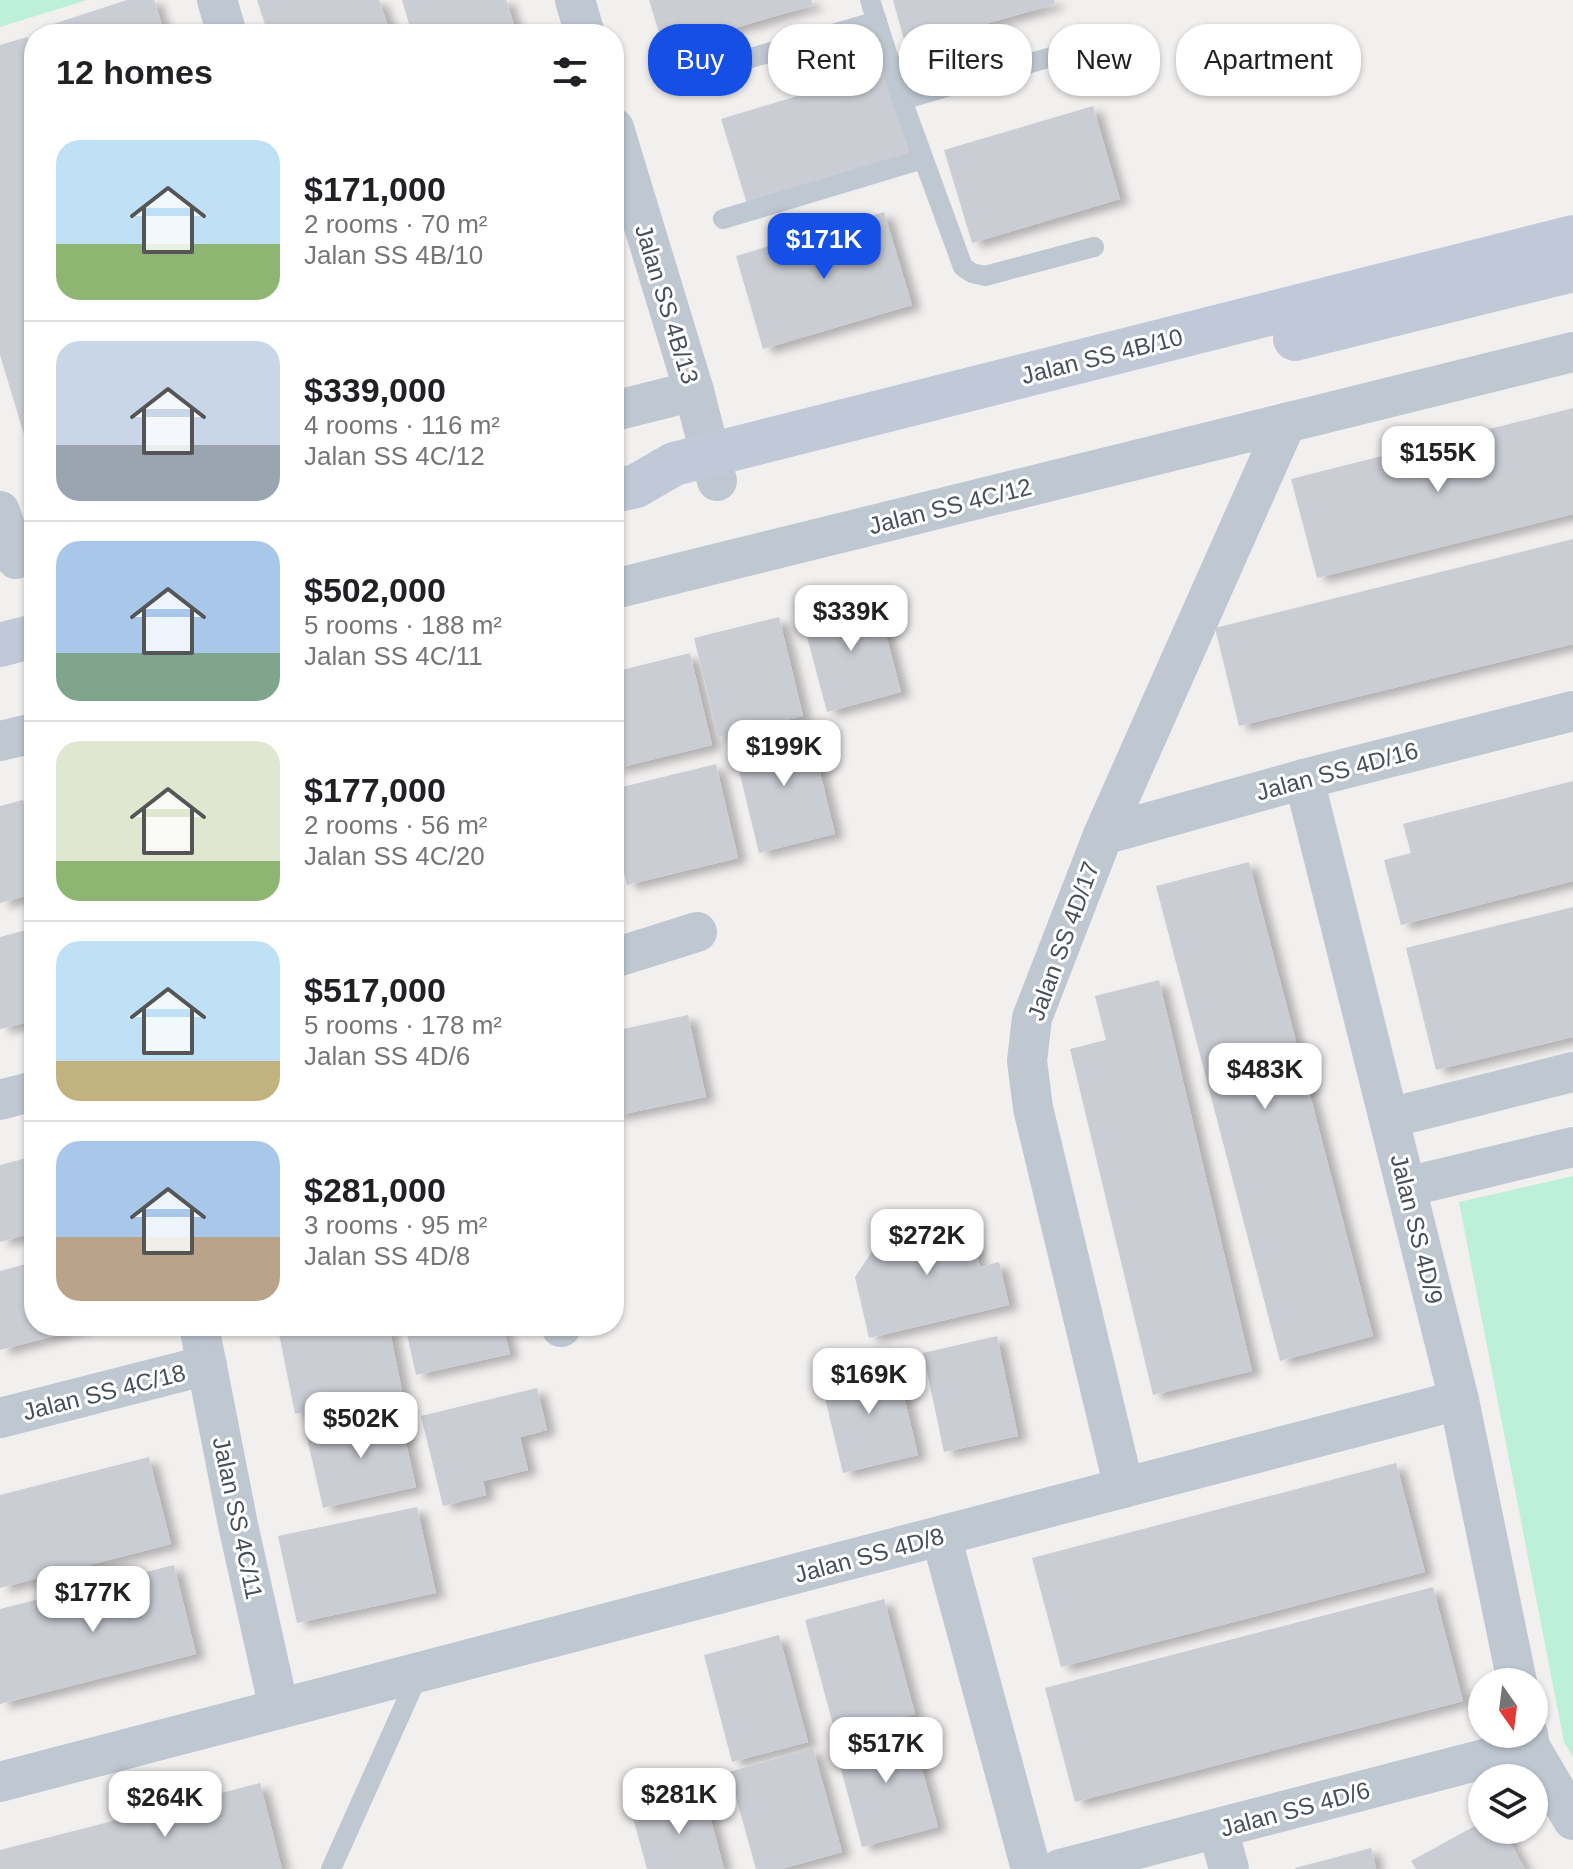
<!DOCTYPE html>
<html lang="en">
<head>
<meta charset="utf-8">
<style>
  :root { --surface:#fff; --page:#f2f2f2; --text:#202124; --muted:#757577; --line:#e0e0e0; --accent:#164fe5 }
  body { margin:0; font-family:Arial,sans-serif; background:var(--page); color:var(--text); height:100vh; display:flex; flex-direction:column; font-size:30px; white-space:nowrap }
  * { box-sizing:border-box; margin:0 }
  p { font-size:26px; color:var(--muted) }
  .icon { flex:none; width:44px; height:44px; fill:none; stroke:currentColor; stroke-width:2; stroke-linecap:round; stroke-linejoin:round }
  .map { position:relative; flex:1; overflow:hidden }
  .sheet { position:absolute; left:24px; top:24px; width:600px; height:1312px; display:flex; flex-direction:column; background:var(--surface); border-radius:32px; box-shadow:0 2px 6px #0004 }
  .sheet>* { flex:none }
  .hud { position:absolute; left:648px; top:24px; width:760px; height:72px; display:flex; gap:16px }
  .needle { width:52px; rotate:166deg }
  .buttons { position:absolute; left:1468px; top:1668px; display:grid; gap:16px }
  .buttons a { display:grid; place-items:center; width:80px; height:80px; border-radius:50%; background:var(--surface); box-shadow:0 2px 6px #0004; font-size:40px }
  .price { position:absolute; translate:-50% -68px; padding:0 18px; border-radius:16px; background:#fff; color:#222; font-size:26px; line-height:52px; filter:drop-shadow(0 2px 4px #0008) }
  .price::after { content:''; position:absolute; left:50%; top:48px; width:24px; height:18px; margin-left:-12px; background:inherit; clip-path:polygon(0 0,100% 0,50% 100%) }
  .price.selected { background:var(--accent); color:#fff }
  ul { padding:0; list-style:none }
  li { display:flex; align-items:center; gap:24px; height:200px; padding:0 32px }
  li+li { border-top:2px solid var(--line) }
  li span { display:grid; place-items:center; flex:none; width:224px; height:160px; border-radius:24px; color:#555 }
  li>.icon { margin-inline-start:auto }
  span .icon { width:96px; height:96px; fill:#fffc; stroke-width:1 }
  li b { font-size:34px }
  h2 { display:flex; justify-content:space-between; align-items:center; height:96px; padding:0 32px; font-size:34px }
  .chip { padding:0 28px; border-radius:32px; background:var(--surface); box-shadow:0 2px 6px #0004; font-size:28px; line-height:72px }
  .chip.selected { background:var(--accent); color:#fff }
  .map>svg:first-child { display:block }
  .green { fill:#bdf0d9 }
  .building { fill:#cbcdd5; filter:url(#shadow) }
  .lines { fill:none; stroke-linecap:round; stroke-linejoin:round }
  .lane { stroke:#bfc7d1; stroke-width:20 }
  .street { stroke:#bfc7d1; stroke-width:40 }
  .secondary { stroke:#c1c9d8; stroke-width:44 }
  .labels { text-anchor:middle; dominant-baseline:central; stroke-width:6; stroke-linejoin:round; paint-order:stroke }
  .street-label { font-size:24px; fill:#474f5d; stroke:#fff }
</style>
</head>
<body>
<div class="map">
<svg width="1573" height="1869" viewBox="0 0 1573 1869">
  <defs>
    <filter id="shadow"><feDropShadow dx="9" dy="5" stdDeviation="4" flood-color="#0004"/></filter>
  </defs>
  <rect width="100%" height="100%" fill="#f2efef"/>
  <!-- green -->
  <g class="green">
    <polygon points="0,0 87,0 0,27"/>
    <polygon points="1573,1176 1573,1757 1564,1742 1459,1202"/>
  </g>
  <!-- building -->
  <g class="building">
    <polygon points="127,0 154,0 165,34 40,34 38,29"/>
    <polygon points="257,0 379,0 391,34 268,34"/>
    <polygon points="402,0 506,0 517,34 412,34"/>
    <polygon points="649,0 811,0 813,5 664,49"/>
    <polygon points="893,0 1054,0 1055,4 906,47"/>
    <polygon points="27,37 34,60 33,464 0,355 0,45"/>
    <polygon points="884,70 911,157 748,207 721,119"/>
    <polygon points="1093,106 1120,199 972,243 944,150"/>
    <polygon points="884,212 912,305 763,349 736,256"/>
    <polygon points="1573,408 1573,514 1317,578 1291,479"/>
    <polygon points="1573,539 1573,644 1239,726 1215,628"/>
    <polygon points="875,593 901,692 827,712 801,614"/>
    <polygon points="779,617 803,716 718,737 694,638"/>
    <polygon points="690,653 712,745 614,769 614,672"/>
    <polygon points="808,723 835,834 759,853 732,742"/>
    <polygon points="716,764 738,858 627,885 614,832 614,789"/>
    <polygon points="1573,781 1573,881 1401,925 1384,860 1411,853 1403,824"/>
    <polygon points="23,800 34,841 34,894 0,903 0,806"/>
    <polygon points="1249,862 1373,1336 1280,1361 1156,886"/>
    <polygon points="1573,907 1573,1037 1436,1070 1406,948"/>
    <polygon points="34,928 34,1021 0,1029 0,937"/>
    <polygon points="1159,980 1252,1371 1153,1395 1070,1049 1106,1040 1095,996"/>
    <polygon points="688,1015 706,1097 614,1116 614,1031"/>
    <polygon points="34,1156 34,1233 0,1242 0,1165"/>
    <polygon points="966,1209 980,1267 999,1262 1009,1305 869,1338 855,1277 885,1232"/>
    <polygon points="34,1262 34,1326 89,1327 0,1350 0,1271"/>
    <polygon points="291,1326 389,1326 402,1391 295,1414 278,1329"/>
    <polygon points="405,1326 503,1326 510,1354 416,1375"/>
    <polygon points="997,1336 1018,1436 944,1452 923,1353"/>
    <polygon points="895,1359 918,1455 843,1473 820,1377"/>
    <polygon points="537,1388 547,1430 520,1437 528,1470 483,1481 486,1495 443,1506 421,1416"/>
    <polygon points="399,1412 416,1487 323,1508 306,1433"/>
    <polygon points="149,1457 171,1544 0,1588 0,1495"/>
    <polygon points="1396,1463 1425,1572 1061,1667 1032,1558"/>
    <polygon points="417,1507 436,1593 297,1623 278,1536"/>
    <polygon points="174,1565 196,1654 0,1704 0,1609"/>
    <polygon points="1433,1587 1463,1701 1075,1802 1045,1688"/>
    <polygon points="884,1599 915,1714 836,1736 805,1620"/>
    <polygon points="779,1635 808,1742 732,1762 704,1655"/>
    <polygon points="909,1722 938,1827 862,1847 834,1743"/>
    <polygon points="813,1748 842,1852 781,1869 756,1869 729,1772"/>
    <polygon points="260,1783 282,1869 0,1869 0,1850"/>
    <polygon points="704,1794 724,1869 647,1869 632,1814"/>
    <polygon points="1482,1822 1482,1830 1504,1830 1525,1869 1416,1869 1411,1861"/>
    <polygon points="1371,1848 1376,1869 1295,1869 1295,1868"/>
  </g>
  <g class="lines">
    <!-- lane -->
    <g class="lane">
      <polyline points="870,0 902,100 963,267 972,273 985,276 1094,247"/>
      <polyline points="703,72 877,21"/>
      <polyline points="902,100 1107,41"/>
      <polyline points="723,219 923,159"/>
      <polyline points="331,1869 419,1673"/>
    </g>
    <!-- street -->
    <g class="street">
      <polyline points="217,0 227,34"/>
      <polyline points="575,0 585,34"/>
      <polyline points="614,128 694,391 717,481"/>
      <polyline points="614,411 694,391"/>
      <polyline points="0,511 16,559"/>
      <polyline points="614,589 1573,352"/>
      <polyline points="0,741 34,733"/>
      <polyline points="1304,779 1459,1400 1517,1682"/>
      <polyline points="1103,835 1304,779 1573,711"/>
      <polyline points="614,958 697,932"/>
      <polyline points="0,1100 34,1091"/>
      <polyline points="1389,1118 1573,1072"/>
      <polyline points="1406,1187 1573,1147"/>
      <polyline points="199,1326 238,1525 279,1709"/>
      <polyline points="561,1326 561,1327"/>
      <polyline points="0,1418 207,1365"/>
      <polyline points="1124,1488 1033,1108 1027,1061 1032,1018 1103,835 1286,423"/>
      <polyline points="941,1536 1031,1869"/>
      <polyline points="1528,1734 1530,1747 1573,1820"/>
      <polyline points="0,1782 1459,1400"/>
      <polyline points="1218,1829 1229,1869"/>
      <polyline points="1060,1869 1530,1747"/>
    </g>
    <!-- secondary -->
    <g class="secondary">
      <polyline points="1295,339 1573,270"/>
      <polyline points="614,491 636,486 674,464 1573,237"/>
      <polyline points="0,645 34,636"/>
    </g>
  </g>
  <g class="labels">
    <!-- street labels -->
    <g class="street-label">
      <text transform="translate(667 304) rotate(73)">Jalan SS 4B/13</text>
      <text transform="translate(1102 356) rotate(-14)">Jalan SS 4B/10</text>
      <text transform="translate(950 506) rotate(-14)">Jalan SS 4C/12</text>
      <text transform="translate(1337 771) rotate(-15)">Jalan SS 4D/16</text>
      <text transform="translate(1063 941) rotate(-70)">Jalan SS 4D/17</text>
      <text transform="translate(1417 1229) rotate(76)">Jalan SS 4D/9</text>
      <text transform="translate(104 1392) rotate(-14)">Jalan SS 4C/18</text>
      <text transform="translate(238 1518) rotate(78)">Jalan SS 4C/11</text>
      <text transform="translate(869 1555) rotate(-15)">Jalan SS 4D/8</text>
      <text transform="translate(1295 1809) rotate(-15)">Jalan SS 4D/6</text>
    </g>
  </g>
</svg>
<div class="buttons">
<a><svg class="needle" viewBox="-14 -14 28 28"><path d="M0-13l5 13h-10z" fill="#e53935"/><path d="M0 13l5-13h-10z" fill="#757577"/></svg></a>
<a><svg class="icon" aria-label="layers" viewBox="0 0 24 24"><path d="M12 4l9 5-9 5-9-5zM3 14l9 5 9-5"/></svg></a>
</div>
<b class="price selected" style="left:824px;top:281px">$171K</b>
<b class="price" style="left:1438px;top:494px">$155K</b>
<b class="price" style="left:851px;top:653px">$339K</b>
<b class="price" style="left:784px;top:788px">$199K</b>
<b class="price" style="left:1265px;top:1111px">$483K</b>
<b class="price" style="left:927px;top:1277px">$272K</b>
<b class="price" style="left:869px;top:1416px">$169K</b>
<b class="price" style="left:361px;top:1460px">$502K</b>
<b class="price" style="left:93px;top:1634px">$177K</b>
<b class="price" style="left:886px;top:1785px">$517K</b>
<b class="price" style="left:679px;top:1836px">$281K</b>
<b class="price" style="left:165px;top:1839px">$264K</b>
<div class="hud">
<a class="chip selected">Buy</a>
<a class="chip">Rent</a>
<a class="chip">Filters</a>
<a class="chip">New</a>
<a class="chip">Apartment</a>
</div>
<section class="sheet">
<h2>12 homes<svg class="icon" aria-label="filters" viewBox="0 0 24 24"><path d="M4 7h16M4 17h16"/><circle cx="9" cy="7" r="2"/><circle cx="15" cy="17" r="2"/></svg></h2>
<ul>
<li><span style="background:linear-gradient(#bfe0f5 65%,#8fb573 0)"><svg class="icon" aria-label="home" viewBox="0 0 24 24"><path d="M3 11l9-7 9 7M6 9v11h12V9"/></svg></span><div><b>$171,000</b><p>2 rooms · 70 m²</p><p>Jalan SS 4B/10</p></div></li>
<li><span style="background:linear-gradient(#c9d6e8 65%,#9aa5b1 0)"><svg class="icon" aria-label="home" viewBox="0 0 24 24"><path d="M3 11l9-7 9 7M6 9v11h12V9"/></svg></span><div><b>$339,000</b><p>4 rooms · 116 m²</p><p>Jalan SS 4C/12</p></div></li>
<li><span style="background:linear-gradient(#a9c7e8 70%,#7fa58c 0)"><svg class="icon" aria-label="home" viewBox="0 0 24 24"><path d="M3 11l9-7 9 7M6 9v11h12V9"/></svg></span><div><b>$502,000</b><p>5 rooms · 188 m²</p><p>Jalan SS 4C/11</p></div></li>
<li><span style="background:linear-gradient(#dfe7d0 75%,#8fb573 0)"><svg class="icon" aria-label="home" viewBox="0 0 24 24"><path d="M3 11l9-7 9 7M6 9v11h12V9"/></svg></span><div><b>$177,000</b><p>2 rooms · 56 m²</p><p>Jalan SS 4C/20</p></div></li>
<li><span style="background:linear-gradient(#bfe0f5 75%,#c2b280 0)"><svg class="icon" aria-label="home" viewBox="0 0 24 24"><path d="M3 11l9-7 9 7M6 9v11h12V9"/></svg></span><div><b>$517,000</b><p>5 rooms · 178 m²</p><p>Jalan SS 4D/6</p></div></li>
<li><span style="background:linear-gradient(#a9c7e8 60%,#b9a48a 0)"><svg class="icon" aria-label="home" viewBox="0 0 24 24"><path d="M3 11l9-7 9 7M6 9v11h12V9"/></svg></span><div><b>$281,000</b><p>3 rooms · 95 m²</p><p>Jalan SS 4D/8</p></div></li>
</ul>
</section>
</div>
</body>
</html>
